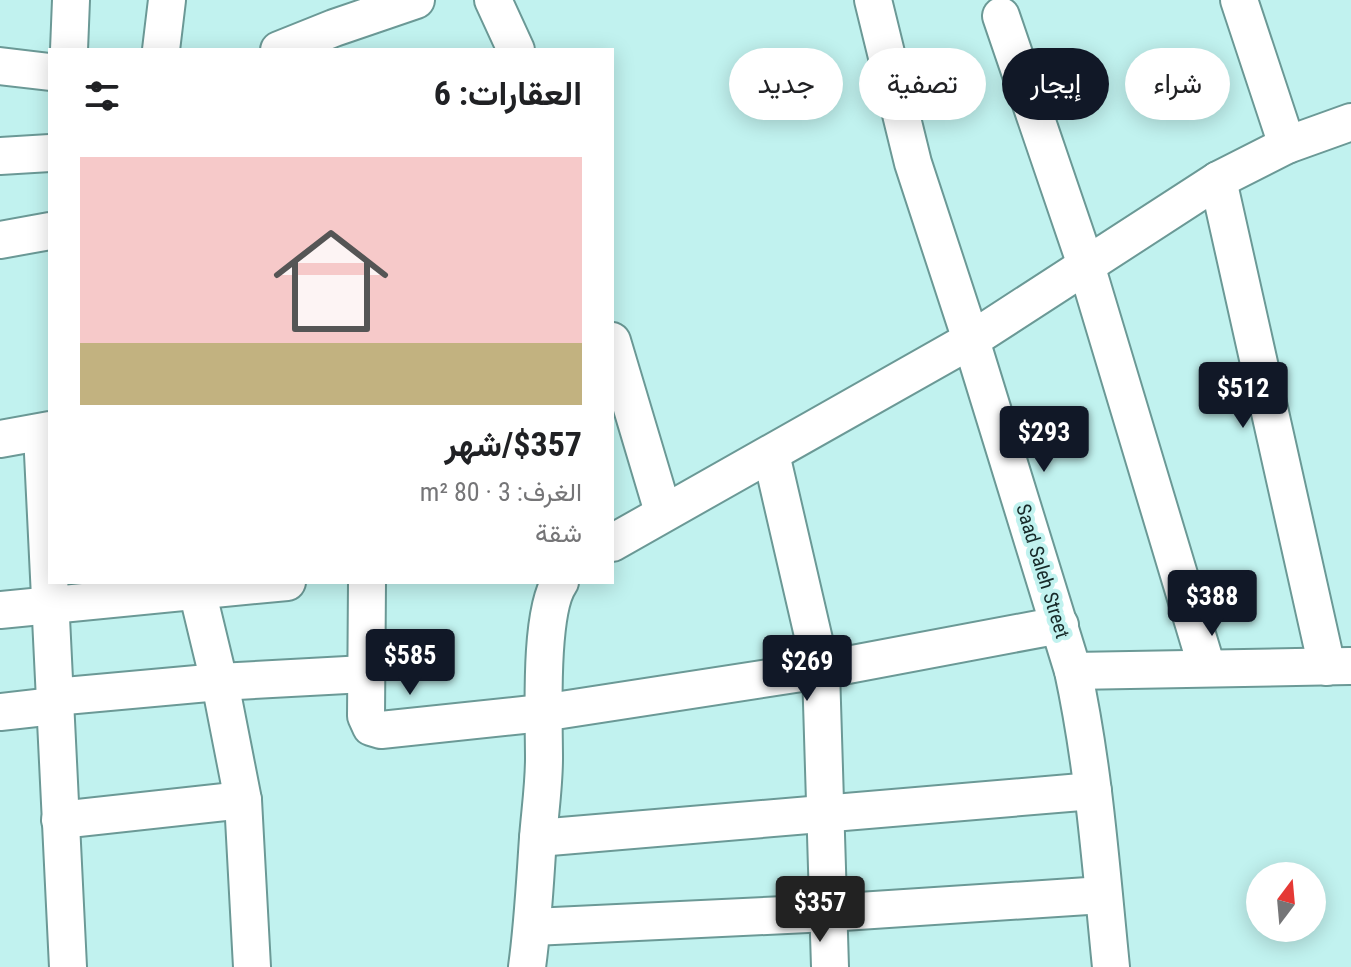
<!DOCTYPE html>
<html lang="ar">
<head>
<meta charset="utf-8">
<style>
  :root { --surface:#fff; --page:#f2f2f2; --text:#202124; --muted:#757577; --line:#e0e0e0; --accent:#111827 }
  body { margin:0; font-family:"Roboto Condensed",Vazirmatn,sans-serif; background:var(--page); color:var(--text); direction:rtl; height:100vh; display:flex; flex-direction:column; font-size:30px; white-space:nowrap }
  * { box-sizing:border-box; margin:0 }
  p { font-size:26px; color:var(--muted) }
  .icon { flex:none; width:44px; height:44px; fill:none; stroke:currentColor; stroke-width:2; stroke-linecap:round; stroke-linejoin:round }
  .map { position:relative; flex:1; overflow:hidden; direction:ltr }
  .side { position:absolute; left:48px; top:48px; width:566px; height:536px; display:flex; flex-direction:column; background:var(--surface); border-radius:0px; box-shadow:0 4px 20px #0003; direction:rtl }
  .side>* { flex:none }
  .top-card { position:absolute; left:638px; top:48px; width:592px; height:72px; direction:rtl; display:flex; gap:16px }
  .needle { width:52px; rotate:16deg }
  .fabs { position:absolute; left:1246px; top:862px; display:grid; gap:16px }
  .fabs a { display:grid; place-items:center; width:80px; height:80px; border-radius:50%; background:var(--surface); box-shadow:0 4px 20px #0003; font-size:40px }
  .price { position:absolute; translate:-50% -68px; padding:0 18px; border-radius:8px; background:var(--accent); color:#fff; font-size:26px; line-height:52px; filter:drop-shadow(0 2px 4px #0008) }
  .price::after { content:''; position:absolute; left:50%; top:48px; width:24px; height:18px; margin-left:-12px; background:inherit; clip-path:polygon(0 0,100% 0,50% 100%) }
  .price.selected { background:#222; color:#fff }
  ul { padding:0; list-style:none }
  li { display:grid; align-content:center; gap:16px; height:424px; padding:0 32px }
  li+li { border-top:2px solid var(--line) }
  li span { display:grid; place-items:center; height:248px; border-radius:0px; color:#555 }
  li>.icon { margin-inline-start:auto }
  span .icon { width:144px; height:144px; fill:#fffc; stroke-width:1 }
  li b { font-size:34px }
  h2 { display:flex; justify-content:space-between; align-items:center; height:96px; padding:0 32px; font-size:34px }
  .pill { padding:0 28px; border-radius:36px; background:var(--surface); box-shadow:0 4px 20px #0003; font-size:28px; line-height:72px }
  .pill.selected { background:var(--accent); color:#fff }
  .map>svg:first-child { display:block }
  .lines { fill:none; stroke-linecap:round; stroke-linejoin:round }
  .minor-casing { stroke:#6b9996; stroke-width:40 }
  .minor { stroke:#fff; stroke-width:36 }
  .labels { text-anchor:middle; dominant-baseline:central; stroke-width:8; stroke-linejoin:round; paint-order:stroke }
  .street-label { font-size:20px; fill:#172a29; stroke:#c1f2ef }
</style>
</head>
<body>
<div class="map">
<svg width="1351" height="967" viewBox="0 0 1351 967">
  <rect width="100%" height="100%" fill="#c1f2ef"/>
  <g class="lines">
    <defs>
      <g id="minor">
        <polyline points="493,0 516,50"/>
        <path d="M873,0L913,163L971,340L1073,671C1094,768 1101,868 1111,967"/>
        <polyline points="1239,0 1287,145"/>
        <polyline points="1001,16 1086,265 1207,668"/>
        <polyline points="69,50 71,0"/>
        <polyline points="161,50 167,0"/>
        <polyline points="279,50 334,28 416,0"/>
        <polyline points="0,66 50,72"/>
        <polyline points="0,156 50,153"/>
        <polyline points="1218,180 1327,667"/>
        <polyline points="0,240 50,231"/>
        <polyline points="612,341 663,512"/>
        <polyline points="42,433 68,967"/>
        <polyline points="0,439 50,430"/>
        <polyline points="771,454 821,670 830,967"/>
        <polyline points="612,543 971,340 1218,180 1287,145 1351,122"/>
        <polyline points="195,582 223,698 243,800 252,967"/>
        <polyline points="367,582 366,716 371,727 381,730 542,713 821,670 1060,625"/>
        <polyline points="0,610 287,582"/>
        <polyline points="1073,671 1349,666"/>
        <polyline points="54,697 219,682 365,674"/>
        <polyline points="0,712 54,706"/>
        <polyline points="60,820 243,800"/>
        <polyline points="538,838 1093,791"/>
        <polyline points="533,927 828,913 1103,895"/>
        <path d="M527,967C533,924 535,881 538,838C540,812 544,785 544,758C544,719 539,612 560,582"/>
      </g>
    </defs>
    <!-- minor casing -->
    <use href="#minor" class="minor-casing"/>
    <!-- minor -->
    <use href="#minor" class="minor"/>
  </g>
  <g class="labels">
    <!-- street labels -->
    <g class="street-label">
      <text transform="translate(1043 571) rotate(73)">Saad Saleh Street</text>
    </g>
  </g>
</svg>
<div class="fabs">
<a><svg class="needle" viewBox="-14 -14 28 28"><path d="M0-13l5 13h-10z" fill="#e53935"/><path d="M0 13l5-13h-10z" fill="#757577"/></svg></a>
</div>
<b class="price" style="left:1243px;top:430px">$512</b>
<b class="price" style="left:1044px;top:474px">$293</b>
<b class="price" style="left:1212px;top:638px">$388</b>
<b class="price" style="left:410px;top:697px">$585</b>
<b class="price" style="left:807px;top:703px">$269</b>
<b class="price selected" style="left:820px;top:944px">$357</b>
<div class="top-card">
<a class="pill">شراء</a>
<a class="pill selected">إيجار</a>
<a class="pill">تصفية</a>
<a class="pill">جديد</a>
</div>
<section class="side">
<h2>العقارات: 6<svg class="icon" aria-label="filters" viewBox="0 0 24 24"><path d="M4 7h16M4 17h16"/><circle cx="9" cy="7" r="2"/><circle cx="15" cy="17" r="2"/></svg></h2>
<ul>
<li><span style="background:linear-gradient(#f6c9c9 75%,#c2b280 0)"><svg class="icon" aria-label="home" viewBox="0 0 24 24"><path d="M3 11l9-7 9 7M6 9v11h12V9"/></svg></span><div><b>$357/شهر</b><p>الغرف: 3 · 80 m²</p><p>شقة</p></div></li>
</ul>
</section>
</div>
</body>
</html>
